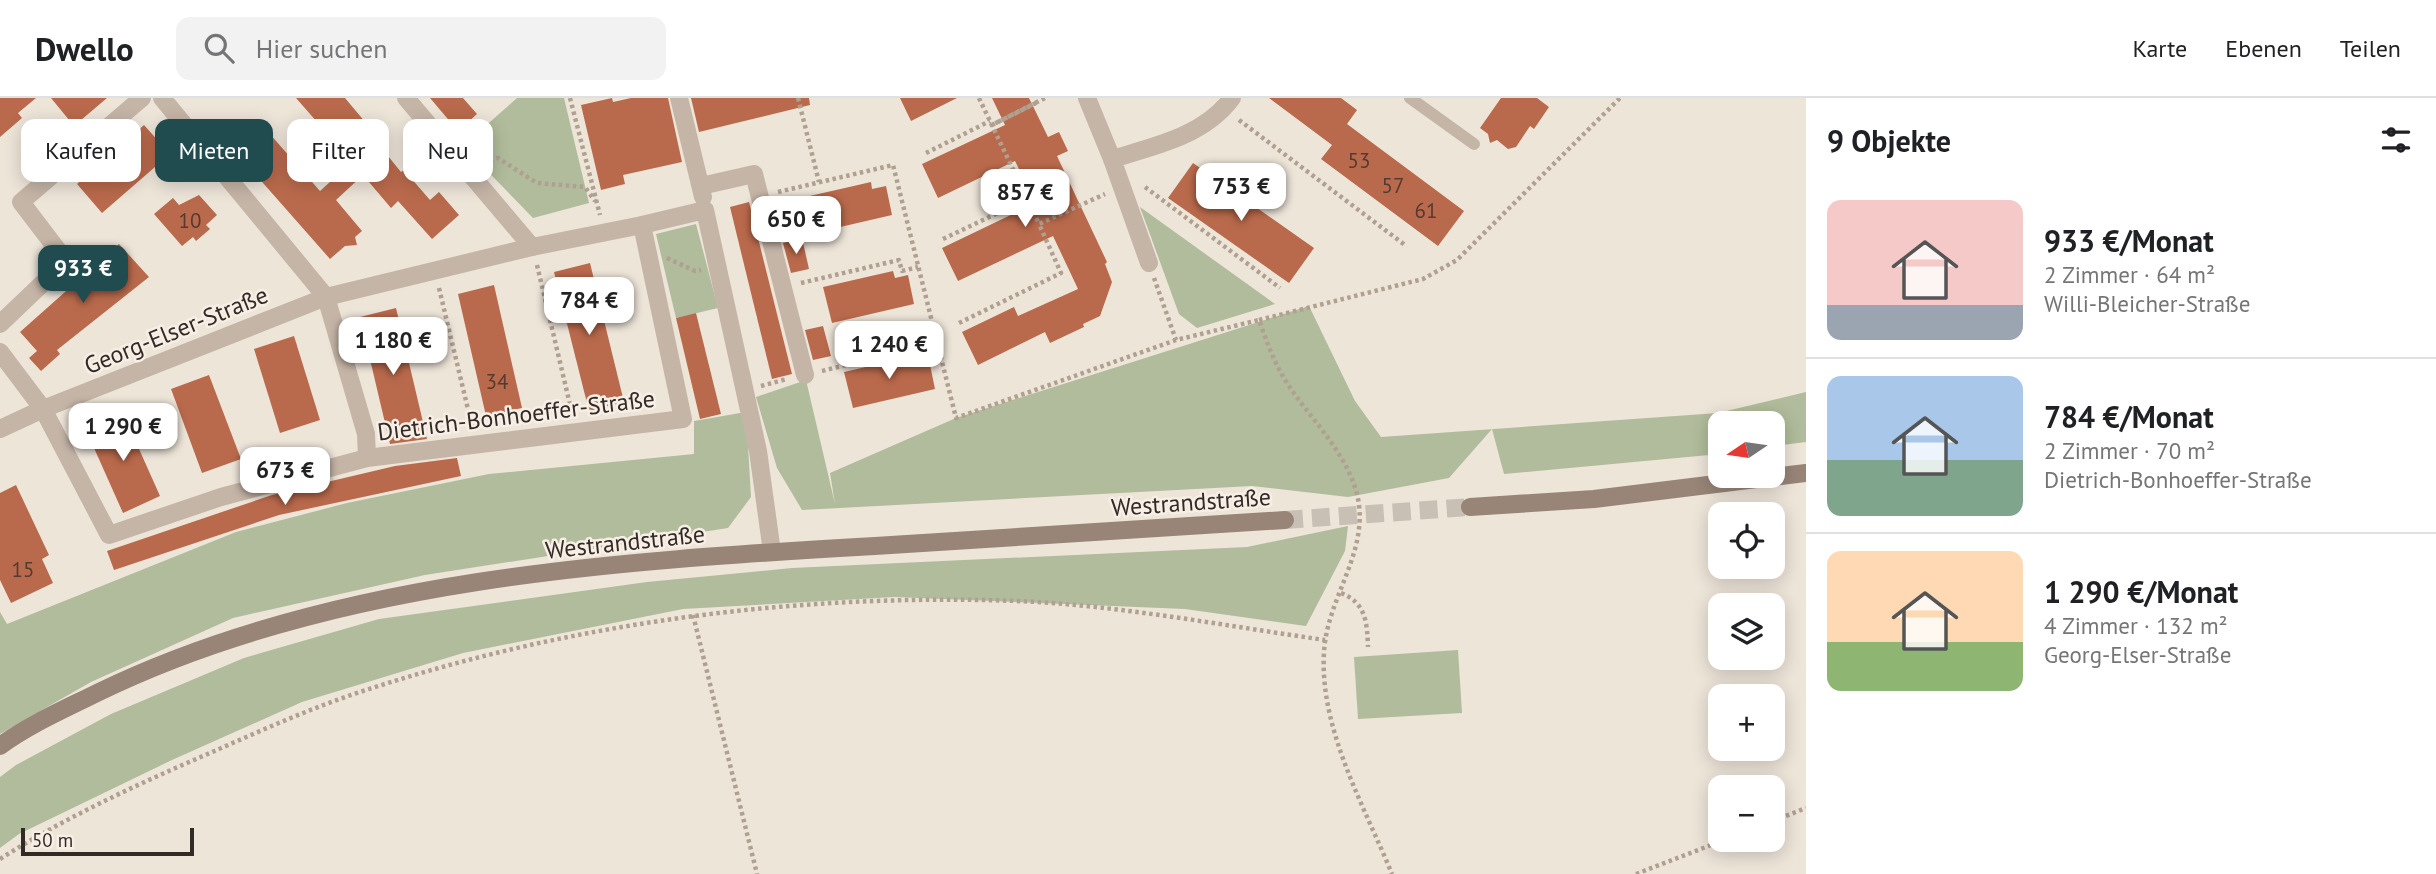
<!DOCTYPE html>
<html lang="de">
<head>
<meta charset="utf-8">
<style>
  :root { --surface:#fff; --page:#f2f2f2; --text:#202124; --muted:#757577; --line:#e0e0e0; --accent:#204b4f }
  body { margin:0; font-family:"PT Sans",sans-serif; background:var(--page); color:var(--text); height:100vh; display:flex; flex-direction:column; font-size:26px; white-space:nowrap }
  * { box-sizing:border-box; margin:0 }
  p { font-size:23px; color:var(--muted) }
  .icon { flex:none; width:38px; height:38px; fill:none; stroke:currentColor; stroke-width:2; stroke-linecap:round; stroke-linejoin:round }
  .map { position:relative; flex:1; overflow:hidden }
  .details { display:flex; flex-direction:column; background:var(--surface); width:630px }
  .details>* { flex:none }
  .guide { position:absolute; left:21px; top:21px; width:665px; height:63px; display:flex; gap:14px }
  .needle { width:46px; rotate:257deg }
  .tools { position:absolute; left:1708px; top:313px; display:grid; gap:14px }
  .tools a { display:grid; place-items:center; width:77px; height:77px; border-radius:14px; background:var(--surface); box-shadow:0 4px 18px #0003; font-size:35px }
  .scale { position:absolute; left:21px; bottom:18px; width:173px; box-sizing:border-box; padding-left:7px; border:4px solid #322a26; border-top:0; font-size:19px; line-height:24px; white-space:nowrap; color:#322a26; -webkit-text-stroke:5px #f7efe5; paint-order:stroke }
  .price { position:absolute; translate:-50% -60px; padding:0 16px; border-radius:14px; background:#fff; color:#222; font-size:23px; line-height:46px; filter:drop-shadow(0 2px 4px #0008) }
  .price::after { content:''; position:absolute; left:50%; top:42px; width:21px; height:16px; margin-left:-10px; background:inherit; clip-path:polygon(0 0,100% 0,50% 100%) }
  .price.on { background:var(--accent); color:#fff }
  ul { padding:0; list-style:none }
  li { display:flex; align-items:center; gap:21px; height:175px; padding:0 21px }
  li+li { border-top:2px solid var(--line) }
  li span { display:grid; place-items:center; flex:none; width:196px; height:140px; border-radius:14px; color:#555 }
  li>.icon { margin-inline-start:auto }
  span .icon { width:84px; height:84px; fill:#fffc; stroke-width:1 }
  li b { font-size:30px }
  h2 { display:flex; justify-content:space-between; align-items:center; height:84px; padding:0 21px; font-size:30px }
  .chip { padding:0 24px; border-radius:14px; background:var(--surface); box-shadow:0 4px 18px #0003; font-size:24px; line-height:63px }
  .chip.on { background:var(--accent); color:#fff }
  header { display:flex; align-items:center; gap:42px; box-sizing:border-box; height:98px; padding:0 35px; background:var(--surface); border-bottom:2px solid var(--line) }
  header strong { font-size:33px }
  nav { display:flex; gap:38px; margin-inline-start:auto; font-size:24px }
  .search { width:490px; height:63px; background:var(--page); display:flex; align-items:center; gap:18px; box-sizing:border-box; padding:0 24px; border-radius:14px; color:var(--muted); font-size:26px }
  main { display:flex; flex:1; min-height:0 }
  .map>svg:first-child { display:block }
  .green { fill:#b0bc9b }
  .building { fill:#ba6a4c }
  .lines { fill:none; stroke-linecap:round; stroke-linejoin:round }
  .secondary-tunnel { stroke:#c8c0b5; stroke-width:18; stroke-dasharray:18 9; stroke-linecap:butt }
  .path { stroke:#b0a091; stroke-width:4.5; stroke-dasharray:3.5 3.5; stroke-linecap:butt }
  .lane { stroke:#c5b5a7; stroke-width:12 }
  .street { stroke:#c5b5a7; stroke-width:18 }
  .secondary { stroke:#988578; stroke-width:18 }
  .labels { text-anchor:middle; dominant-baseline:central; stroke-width:5; stroke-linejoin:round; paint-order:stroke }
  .number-label { font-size:21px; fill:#543a30 }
  .street-label { font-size:24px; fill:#322a26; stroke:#f7efe5 }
</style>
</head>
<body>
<header>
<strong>Dwello</strong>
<div class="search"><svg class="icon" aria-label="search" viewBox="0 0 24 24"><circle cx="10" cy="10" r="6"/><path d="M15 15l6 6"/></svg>Hier suchen</div>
<nav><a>Karte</a><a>Ebenen</a><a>Teilen</a></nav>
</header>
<main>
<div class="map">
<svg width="1806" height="776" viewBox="0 0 1806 776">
  <rect width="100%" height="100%" fill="#eee5d9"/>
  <!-- green -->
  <g class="green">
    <polygon points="517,0 564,0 589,105 533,120 463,48"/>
    <polygon points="1140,109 1275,206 1197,230 1179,216"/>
    <polygon points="696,126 718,210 676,220 656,136"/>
    <polygon points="1309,208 1355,303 1381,339 1718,315 1806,294 1806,344 1773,348 1773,326 1720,326 1720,356 1504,376 1492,331 1449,380 1348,399 1252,388 802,412 777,370 756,299 806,282 835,406 830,375 956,320"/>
    <polygon points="746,314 751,399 728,430 425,477 233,520 91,584 0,636 0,514 7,526 236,434 347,405 489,376 694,356 694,323"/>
    <polygon points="1348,428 1345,453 1306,528 1185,511 894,499 683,511 463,555 302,604 172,662 19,736 0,750 0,679 16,667 111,616 244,560 379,521 647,484 792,470 1247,449"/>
    <polygon points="1458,552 1462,615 1358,621 1354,559"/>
  </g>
  <!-- building -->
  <g class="building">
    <polygon points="0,0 36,0 18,15 22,20 0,39"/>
    <polygon points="51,0 107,0 74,28"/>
    <polygon points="296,0 345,0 382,44 379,47 401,74 404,72 430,102 439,94 459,117 432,141 398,103 391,110 363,77 336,102 362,133 355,139 357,147 345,148 330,161 241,60 269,35 320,93 352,64"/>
    <polygon points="430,0 463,0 477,16 458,33"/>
    <polygon points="612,0 613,4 631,0 668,0 682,64 623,77 625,86 601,92 581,7"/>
    <polygon points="691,0 809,0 810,7 699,34"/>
    <polygon points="900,0 957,0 911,23"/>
    <polygon points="992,0 1029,0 1048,39 1059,34 1068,53 1057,58 1107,164 1105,166 1112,184 1100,218 1083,226 1084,229 1050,245 1045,234 978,267 962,234 1014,209 1018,218 1078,191 1053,138 958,183 942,150 1036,105 1015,63 938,100 922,66 1005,27"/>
    <polygon points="1269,0 1341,0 1357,12 1347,26 1464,113 1438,148 1321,61 1332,47"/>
    <polygon points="1501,0 1537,0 1549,9 1534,31 1530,28 1516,49 1508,51 1497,42 1490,45 1488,36 1480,30"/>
    <polygon points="144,27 170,56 102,115 77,86"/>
    <polygon points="1193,65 1314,150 1289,185 1168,100"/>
    <polygon points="871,84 872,91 886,88 892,117 810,136 801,100"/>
    <polygon points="199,97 217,117 206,127 210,131 196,143 193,139 182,148 154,116 173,100 179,107"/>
    <polygon points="749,104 792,276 772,281 730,109"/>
    <polygon points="802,140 809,171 791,175 783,145"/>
    <polygon points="119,146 149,179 57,252 60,256 41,273 29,260 37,253 20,234"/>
    <polygon points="590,165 624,304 589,313 554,174"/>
    <polygon points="893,173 895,180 908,177 914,206 832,225 823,189"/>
    <polygon points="494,187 522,310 486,318 458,196"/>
    <polygon points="396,210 427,341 390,346 360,219"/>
    <polygon points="696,215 721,316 700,321 676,220"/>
    <polygon points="823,228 831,258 813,262 805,232"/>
    <polygon points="294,238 320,322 280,335 254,251"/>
    <polygon points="914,258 916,265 929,262 935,291 853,310 844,274"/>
    <polygon points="209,277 241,361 202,375 171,291"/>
    <polygon points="123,315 160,398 123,415 86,332"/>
    <polygon points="457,360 461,378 279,417 114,472 107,453 272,397 395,368"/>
    <polygon points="16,387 49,457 42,461 53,485 11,505 0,482 0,395"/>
  </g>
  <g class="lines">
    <!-- secondary-tunnel -->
    <polyline class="secondary-tunnel" points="1285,422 1470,409"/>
    <!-- path -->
    <g class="path">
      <polyline points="570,0 600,117"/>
      <polyline points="798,0 819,84"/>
      <polyline points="979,0 1039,126"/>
      <polyline points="1036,5 992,27 1045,0"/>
      <polyline points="1239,22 1405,147"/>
      <polyline points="926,55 990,23"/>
      <polyline points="483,65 498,60 537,85 585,89 595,103"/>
      <polyline points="1145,89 1280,190"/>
      <path d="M778,94L893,67L956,320L1176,242L1259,222C1267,244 1274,265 1287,285C1311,322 1345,352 1357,396C1370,450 1332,493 1325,544C1315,623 1363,705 1392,776"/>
      <polyline points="943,141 1027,101"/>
      <polyline points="667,160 695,173 701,172"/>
      <polyline points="537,167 572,315"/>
      <polyline points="1154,180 1176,242"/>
      <polyline points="801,185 899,162 902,173 918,169"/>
      <polyline points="439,190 472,328"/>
      <polyline points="1259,222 1423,181 1457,162 1620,0"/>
      <polyline points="959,225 1061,175 1039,126 1105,96"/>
      <polyline points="822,273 937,244"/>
      <polyline points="761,288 787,281"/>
      <path d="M1341,495C1366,505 1367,524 1368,549"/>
      <polyline points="693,517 757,776"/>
      <polyline points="1773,723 1806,710"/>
      <path d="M0,761C66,719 138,686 210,655C260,633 311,610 363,593C573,524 797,495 1017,503C1117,507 1226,528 1325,542"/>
      <polyline points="1636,776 1724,742"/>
    </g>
    <!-- lane -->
    <polyline class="lane" points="1410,0 1474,46"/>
    <!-- street -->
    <g class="street">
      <polyline points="162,0 326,199 366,336 367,360"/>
      <polyline points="406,0 532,149"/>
      <polyline points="679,0 703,99"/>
      <polyline points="1087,0 1112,61"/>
      <polyline points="701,88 754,76 805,277"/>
      <path d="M1149,165L1112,61C1155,48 1204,38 1232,0"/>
      <polyline points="0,226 66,163 21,104 142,0"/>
      <polyline points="0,254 43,311 109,437 221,399 367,360 683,321 642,127 705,112 758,353 772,454"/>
      <polyline points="0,331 43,311 326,199 532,149 642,127"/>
    </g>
    <!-- secondary -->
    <g class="secondary">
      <polyline points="1470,409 1594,401 1806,375"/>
      <path d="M0,648C30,626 65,611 99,594C334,480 617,463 875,448C1011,439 1148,431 1285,422"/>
    </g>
  </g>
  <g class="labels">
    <!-- number labels -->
    <g class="number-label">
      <text x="1359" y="62">53</text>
      <text x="1393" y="87">57</text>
      <text x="1426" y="112">61</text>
      <text x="190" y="122">10</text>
      <text x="497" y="283">34</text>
      <text x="23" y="471">15</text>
    </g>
    <!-- street labels -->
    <g class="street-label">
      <text transform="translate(176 232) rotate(-22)">Georg-Elser-Straße</text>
      <text transform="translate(516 317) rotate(-7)">Dietrich-Bonhoeffer-Straße</text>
      <text transform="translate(1191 404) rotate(-4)">Westrandstraße</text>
      <text transform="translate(625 444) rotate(-6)">Westrandstraße</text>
    </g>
  </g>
</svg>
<div class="tools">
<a><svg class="needle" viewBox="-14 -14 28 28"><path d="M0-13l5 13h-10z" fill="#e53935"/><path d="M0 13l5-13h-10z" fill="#757577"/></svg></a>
<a><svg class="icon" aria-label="locate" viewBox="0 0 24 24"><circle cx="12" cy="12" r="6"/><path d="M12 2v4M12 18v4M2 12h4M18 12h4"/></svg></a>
<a><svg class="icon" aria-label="layers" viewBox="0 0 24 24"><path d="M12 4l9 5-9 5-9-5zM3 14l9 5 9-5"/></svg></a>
<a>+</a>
<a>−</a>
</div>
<div class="scale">50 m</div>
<b class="price" style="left:1241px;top:125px">753 €</b>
<b class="price" style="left:1025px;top:131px">857 €</b>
<b class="price" style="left:796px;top:158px">650 €</b>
<b class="price on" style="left:83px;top:207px">933 €</b>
<b class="price" style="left:589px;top:239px">784 €</b>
<b class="price" style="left:393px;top:279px">1 180 €</b>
<b class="price" style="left:889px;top:283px">1 240 €</b>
<b class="price" style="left:123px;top:365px">1 290 €</b>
<b class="price" style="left:285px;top:409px">673 €</b>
<div class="guide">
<a class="chip">Kaufen</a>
<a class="chip on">Mieten</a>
<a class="chip">Filter</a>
<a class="chip">Neu</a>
</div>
</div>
<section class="details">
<h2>9 Objekte<svg class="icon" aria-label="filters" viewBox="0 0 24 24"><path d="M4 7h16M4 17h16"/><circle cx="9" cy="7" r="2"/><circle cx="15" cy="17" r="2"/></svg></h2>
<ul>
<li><span style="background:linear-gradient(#f6c9c9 75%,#9aa5b1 0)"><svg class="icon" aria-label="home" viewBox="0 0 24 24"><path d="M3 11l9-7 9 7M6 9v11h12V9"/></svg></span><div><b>933 €/Monat</b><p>2 Zimmer · 64 m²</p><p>Willi-Bleicher-Straße</p></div></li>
<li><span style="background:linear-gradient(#a9c7e8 60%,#7fa58c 0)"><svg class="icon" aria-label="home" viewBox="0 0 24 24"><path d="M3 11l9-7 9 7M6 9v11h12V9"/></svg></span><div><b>784 €/Monat</b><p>2 Zimmer · 70 m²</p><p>Dietrich-Bonhoeffer-Straße</p></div></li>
<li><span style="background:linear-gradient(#ffd9b3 65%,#8fb573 0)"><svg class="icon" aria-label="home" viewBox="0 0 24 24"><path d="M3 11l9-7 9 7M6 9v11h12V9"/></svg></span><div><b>1 290 €/Monat</b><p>4 Zimmer · 132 m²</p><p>Georg-Elser-Straße</p></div></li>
</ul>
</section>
</main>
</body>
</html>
